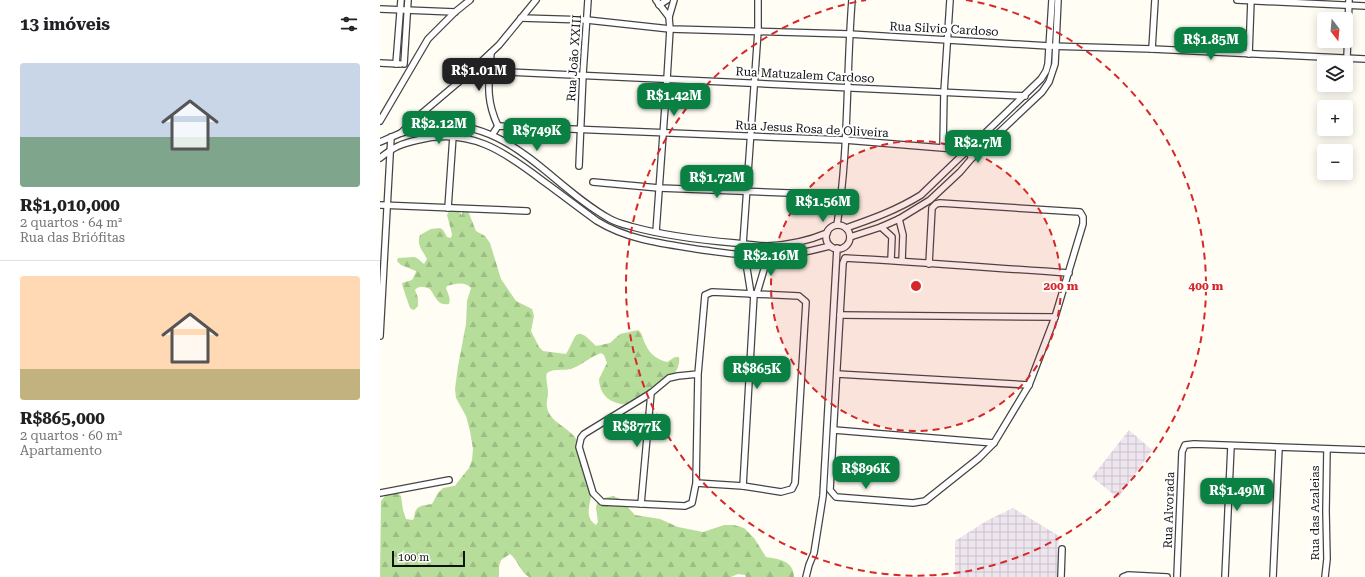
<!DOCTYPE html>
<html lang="pt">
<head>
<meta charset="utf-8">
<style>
  :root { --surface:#fff; --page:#f6f6f6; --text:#202124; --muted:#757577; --line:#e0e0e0; --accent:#0b8043 }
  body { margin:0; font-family:"Roboto Serif",serif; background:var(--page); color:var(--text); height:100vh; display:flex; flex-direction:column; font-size:15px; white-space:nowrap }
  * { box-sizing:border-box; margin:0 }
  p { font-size:13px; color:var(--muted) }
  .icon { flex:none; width:22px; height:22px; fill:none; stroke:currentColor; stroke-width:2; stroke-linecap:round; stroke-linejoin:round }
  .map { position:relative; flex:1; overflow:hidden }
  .side { display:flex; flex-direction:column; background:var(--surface); width:380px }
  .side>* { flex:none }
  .needle { width:26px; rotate:164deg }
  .controls { position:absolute; left:937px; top:12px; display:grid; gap:8px }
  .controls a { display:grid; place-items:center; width:36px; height:36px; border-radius:4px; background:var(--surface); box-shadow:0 2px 10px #0003; font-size:20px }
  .scale { position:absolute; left:12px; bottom:10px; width:73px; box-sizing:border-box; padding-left:4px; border:2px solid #111; border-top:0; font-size:11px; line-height:14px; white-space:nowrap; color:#111; -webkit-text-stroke:3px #fff; paint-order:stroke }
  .price { position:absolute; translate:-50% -34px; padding:0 9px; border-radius:8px; background:var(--accent); color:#fff; font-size:13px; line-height:26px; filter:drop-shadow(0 1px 2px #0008) }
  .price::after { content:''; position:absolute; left:50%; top:24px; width:12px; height:9px; margin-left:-6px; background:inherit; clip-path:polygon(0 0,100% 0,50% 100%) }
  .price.active { background:#222; color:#fff }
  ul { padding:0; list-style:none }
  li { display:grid; align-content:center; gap:8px; height:212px; padding:0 20px }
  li+li { border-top:1px solid var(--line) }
  li span { display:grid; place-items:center; height:124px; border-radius:4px; color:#555 }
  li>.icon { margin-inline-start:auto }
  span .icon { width:72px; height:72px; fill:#fffc; stroke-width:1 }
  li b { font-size:17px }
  h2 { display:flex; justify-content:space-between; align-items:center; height:48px; padding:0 20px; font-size:17px }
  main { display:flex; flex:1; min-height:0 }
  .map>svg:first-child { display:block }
  .industrial { fill:url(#industrial-grid) }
  .forest { fill:url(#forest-firs) }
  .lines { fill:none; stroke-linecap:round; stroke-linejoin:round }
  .minor-casing { stroke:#444; stroke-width:8 }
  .minor { stroke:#fff; stroke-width:5.5 }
  .ring { fill:none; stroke:#d62828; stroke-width:2; stroke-dasharray:7 5 }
  .labels { text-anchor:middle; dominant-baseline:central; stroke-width:4; stroke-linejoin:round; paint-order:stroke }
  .street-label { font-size:12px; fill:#111; stroke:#fff }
  .centre { fill:#d62828; stroke:#fff; stroke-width:2 }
  .ring-label { font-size:12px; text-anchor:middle; font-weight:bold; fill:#d62828; stroke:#fff; stroke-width:4; stroke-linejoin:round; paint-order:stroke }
</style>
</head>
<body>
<main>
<section class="side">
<h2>13 imóveis<svg class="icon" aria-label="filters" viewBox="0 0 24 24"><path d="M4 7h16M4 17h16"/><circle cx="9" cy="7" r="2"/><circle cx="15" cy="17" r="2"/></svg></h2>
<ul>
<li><span style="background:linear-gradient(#c9d6e8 60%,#7fa58c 0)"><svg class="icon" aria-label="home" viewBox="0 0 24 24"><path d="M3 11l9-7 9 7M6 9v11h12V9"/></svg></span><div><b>R$1,010,000</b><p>2 quartos · 64 m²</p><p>Rua das Briófitas</p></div></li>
<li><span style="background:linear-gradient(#ffd9b3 75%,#c2b280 0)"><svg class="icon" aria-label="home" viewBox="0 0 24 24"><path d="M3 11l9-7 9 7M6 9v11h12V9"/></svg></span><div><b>R$865,000</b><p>2 quartos · 60 m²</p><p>Apartamento</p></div></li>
</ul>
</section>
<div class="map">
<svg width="985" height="577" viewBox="0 0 985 577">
  <defs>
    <pattern id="industrial-grid" width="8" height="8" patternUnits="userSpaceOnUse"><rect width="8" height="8" fill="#eee5ef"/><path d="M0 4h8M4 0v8" fill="none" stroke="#cbc3cc"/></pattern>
    <pattern id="forest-firs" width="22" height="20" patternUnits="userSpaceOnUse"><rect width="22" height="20" fill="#b7dd9a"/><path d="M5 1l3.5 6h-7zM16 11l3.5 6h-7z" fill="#9cbd84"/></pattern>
  </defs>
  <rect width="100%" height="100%" fill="#fffdf4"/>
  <!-- industrial -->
  <g class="industrial">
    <polygon points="749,430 772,450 738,498 712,477"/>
    <polygon points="633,508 679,536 677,577 575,577 575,541 608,520"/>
  </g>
  <!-- forest -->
  <path class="forest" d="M75,208L82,215L83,208L88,211L96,231L105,236L110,243L121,279L136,301L152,309L154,316L151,331L159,347L163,351L186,354C197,336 194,323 216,346L230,343L240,334L258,330C262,333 262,336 264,341C268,352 275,359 287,362L295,357H299C302,376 277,389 264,400L261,404C242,407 220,403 219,379L227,363L224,355L221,353C212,356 200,366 191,369C182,371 174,368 167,373C165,379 168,385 168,392C168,397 166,402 167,407C169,423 192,428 198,442C202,457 208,472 211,487C214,500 201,515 216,525L218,522L216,508L217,502L220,499L233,496L240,499L255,515L280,519L298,527L323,532L344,525H354L364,528L374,538L386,557C399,559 414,561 414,577H366L365,575L358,574L351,577H149C140,572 138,560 130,554L121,560L119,566V577H0L1,501L7,494L16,492L21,496L23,510L26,519L33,520C35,517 34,513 36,510C39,505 46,505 52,504L58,493L63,488L75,486L77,483L89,468L92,460L93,449L90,431L86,416L76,398L75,389L78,366L86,324L87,301L91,288C84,281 76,284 67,286L66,288C68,294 71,298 69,304C57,306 56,297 50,289C45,287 39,285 35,290L38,298V306L34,310L31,309C29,306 22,285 22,283L32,280L36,272V271L21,265L17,261L18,258L34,257L37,258L44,264L47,259C43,251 36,245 40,235L51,229L60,228L63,230L67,237L71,238L72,234L67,215L69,211Z"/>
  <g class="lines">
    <defs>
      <g id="minor">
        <polyline points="276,0 289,17"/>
        <polyline points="857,0 985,6"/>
        <polyline points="279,5 287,0"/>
        <polyline points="0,9 75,12"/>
        <polyline points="141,18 207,20 290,29 469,34 669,46 772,49 985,59"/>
        <polyline points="772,49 775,0"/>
        <path d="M111,53C109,81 105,99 118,126"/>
        <polyline points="869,54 871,0"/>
        <polyline points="967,58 969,0"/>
        <polyline points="0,63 20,64"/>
        <polyline points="16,64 21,0"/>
        <polyline points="24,64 28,0"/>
        <polyline points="109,71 645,96"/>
        <polyline points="0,121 48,39 75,12 90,0"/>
        <path d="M21,133C33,130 47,125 59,125C133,122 172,187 230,219C237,223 246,225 253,227C286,236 321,240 355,243C366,244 377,246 388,246C409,245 428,241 447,233"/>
        <polyline points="112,135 118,126 465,140 587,150 592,158"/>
        <polyline points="0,142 21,133 35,119 87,75 119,45 156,0"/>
        <polyline points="563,147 564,92 570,0"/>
        <path d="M0,158C14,147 20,144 38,140C89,127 124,151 163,181C181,194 199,208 217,221C250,241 286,244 323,250C345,253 368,257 390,256C411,256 430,251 450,246"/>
        <polyline points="199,166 203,74 208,0"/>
        <polyline points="213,182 279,188 462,195"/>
        <polyline points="0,205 147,211"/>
        <polyline points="68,208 73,136"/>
        <polyline points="519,219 523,235 522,261"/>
        <path d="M457,225C469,151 466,75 472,0"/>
        <circle cx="458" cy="237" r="12"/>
        <polyline points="501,227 512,237 511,260"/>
        <path d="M466,228C492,219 517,210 541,195L661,79L666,71L668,64L672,0"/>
        <polyline points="276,232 287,79 290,29 289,17 294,0"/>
        <polyline points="470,237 501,227 519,219 550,200 580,172 592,158 662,92 669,82 675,64 678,0"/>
        <path d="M549,264L552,208L556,204L560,203L700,212L703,217V224L675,317L649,385L614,443L599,458L545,501L533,503L456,497L450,490L463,263L465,258C539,262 614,268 689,273"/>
        <polyline points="377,293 388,256"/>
        <polyline points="371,294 363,244 378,31 378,0"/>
        <polyline points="460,315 675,317"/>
        <polyline points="0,336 11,137"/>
        <polyline points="457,374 649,385"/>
        <polyline points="454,430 614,443"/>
        <polyline points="316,483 318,374 325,295 332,292 419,296 426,302 415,483 412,489 401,492 363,486 316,483 312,503 305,506 222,502 213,493 199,447 201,438 204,434 271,393 289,378 298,376 318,374"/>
        <polyline points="363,486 374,294"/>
        <polyline points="0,493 69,480"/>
        <polyline points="261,504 271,393"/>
        <polyline points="426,577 429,565 434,553 443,496 457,248"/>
        <polyline points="681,577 682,549"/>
        <polyline points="743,577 748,575 787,577"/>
        <polyline points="797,577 802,452 805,445 814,444 985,450"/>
        <polyline points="845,577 851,446"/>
        <polyline points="893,577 899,448"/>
        <polyline points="945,577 947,559 946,511 947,449"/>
      </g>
    </defs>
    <!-- minor casing -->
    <use href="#minor" class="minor-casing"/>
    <!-- minor -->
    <use href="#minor" class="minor"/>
  </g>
  <!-- distance rings -->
  <circle cx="536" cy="286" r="145" fill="#d62828" fill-opacity=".12"/>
  <g class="ring">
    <circle cx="536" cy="286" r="145"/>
    <path d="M586 0A290 290 0 1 1 486 0"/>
  </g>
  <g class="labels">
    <!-- street labels -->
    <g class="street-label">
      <text transform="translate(564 29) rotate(3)">Rua Silvio Cardoso</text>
      <text transform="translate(194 58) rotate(-86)">Rua João XXIII</text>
      <text transform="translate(425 75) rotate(3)">Rua Matuzalem Cardoso</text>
      <text transform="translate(432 129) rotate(3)">Rua Jesus Rosa de Oliveira</text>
      <text transform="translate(789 510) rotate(-88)">Rua Alvorada</text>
      <text transform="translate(935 513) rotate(-90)">Rua das Azaleias</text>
    </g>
  </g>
  <circle cx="536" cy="286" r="6" class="centre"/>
  <g class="ring-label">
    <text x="681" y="290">200 m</text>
    <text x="826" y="290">400 m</text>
  </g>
</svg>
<div class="controls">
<a><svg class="needle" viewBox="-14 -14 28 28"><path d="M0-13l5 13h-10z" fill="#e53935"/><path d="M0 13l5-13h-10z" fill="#757577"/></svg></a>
<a><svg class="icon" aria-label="layers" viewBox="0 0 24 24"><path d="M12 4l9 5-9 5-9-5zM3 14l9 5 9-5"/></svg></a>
<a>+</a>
<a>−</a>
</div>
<div class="scale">100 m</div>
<b class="price" style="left:831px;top:61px">R$1.85M</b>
<b class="price active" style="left:99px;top:92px">R$1.01M</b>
<b class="price" style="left:294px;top:117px">R$1.42M</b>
<b class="price" style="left:59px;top:145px">R$2.12M</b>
<b class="price" style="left:157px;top:152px">R$749K</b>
<b class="price" style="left:598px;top:164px">R$2.7M</b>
<b class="price" style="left:337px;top:199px">R$1.72M</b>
<b class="price" style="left:443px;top:223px">R$1.56M</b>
<b class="price" style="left:391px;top:277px">R$2.16M</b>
<b class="price" style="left:377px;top:390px">R$865K</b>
<b class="price" style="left:257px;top:448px">R$877K</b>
<b class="price" style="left:486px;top:490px">R$896K</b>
<b class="price" style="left:857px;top:512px">R$1.49M</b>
</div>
</main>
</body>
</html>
